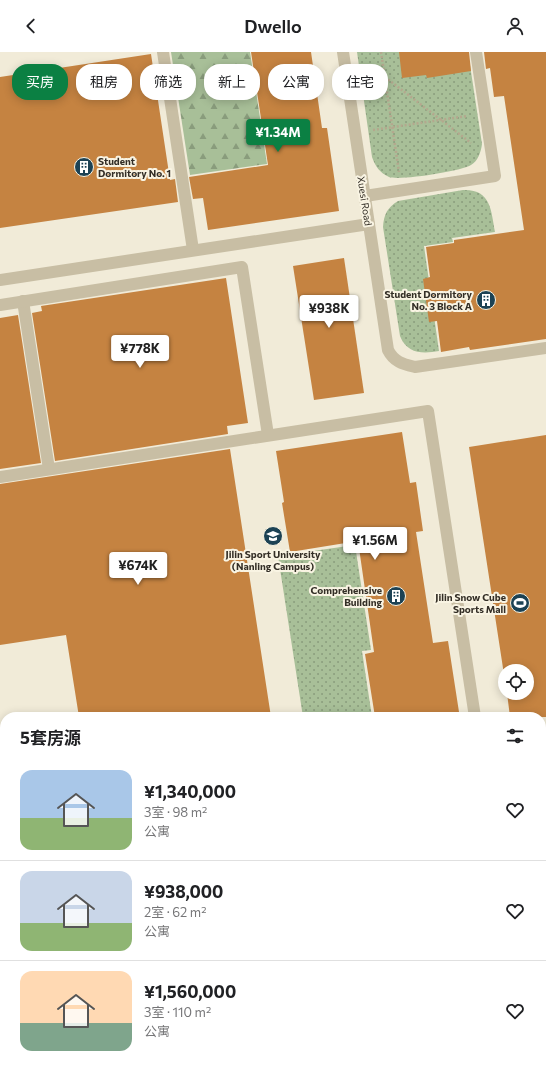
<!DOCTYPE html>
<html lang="zh">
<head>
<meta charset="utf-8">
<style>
  :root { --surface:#fff; --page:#f2f2f2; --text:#202124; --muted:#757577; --line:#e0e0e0; --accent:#0b8043 }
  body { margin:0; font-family:Commissioner,"Noto Sans SC",sans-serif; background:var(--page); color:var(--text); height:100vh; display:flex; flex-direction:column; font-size:15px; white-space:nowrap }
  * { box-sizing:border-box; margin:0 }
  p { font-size:13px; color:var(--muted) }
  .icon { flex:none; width:22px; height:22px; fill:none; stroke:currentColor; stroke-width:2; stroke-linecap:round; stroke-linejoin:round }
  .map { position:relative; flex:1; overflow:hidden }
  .details { position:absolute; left:0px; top:660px; width:546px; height:356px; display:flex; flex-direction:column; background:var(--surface); border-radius:16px 16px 0 0; box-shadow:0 2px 10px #0003 }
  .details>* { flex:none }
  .banner { position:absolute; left:12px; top:12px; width:522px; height:36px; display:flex; gap:8px }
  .buttons { position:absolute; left:498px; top:612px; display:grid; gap:8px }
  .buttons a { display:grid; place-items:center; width:36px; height:36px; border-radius:50%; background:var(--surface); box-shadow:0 2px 10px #0003; font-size:20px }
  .price { position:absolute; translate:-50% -34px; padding:0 9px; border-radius:4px; background:#fff; color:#222; font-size:13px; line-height:26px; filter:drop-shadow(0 1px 2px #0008) }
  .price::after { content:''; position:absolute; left:50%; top:24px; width:12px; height:9px; margin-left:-6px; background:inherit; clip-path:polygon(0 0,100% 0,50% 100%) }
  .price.selected { background:var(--accent); color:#fff }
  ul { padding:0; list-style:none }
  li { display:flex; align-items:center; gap:12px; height:100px; padding:0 20px }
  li+li { border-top:1px solid var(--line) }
  li span { display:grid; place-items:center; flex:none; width:112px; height:80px; border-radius:12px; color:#555 }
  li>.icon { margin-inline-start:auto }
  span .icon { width:48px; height:48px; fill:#fffc; stroke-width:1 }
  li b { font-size:17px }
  h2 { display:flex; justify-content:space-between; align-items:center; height:48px; padding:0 20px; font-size:17px }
  .chip { padding:0 14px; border-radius:16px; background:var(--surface); box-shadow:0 2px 10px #0003; font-size:14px; line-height:36px }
  .chip.selected { background:var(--accent); color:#fff }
  header { display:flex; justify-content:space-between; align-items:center; height:52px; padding:0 20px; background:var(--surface); font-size:18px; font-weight:600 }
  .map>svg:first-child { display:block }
  .grass { fill:url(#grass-dots) }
  .forest { fill:url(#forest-firs) }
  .pitch { fill:#a8bf98 }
  .building { fill:#c58341 }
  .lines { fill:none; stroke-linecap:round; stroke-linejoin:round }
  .path { stroke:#b4a88e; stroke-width:2.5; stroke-dasharray:2 2; stroke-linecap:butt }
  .minor { stroke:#c8bea4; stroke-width:12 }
  .labels { text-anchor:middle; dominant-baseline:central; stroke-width:4; stroke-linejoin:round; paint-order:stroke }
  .poi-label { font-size:10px; font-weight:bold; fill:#332e26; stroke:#f9f4e3; text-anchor:end }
  .street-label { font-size:10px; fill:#332e26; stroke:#f9f4e3 }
</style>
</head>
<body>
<header><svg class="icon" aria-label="back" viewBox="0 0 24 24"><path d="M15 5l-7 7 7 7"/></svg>Dwello<svg class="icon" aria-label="person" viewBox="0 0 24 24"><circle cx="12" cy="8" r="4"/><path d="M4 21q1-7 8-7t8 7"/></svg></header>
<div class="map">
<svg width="546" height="1016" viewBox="0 0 546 1016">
  <defs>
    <pattern id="grass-dots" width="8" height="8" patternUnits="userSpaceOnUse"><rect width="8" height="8" fill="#a8bf98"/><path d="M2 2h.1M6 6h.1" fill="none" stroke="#899c7c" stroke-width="1.8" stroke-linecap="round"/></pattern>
    <pattern id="forest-firs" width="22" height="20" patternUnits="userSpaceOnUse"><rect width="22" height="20" fill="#a8bf98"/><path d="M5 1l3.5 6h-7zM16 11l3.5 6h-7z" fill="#899c7c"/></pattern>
  </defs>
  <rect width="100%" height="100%" fill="#f1ebd8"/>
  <!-- grass -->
  <g class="grass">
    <path d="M357,0H468L482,92C481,100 478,109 471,113C462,119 399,129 389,125C380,121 375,114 372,105Z"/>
    <path d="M463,138C491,137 491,158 495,180L452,186L453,190L424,194L439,299C423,302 407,302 400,284L383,175C384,162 387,156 398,149Z"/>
    <polygon points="355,493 371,598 362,599 372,665 303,665 278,504"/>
  </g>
  <!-- forest -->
  <g class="forest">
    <polygon points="171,0 250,0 267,112 190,123"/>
    <polygon points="2,947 5,948 5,1011 45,1011 46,1016 0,1016 0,950"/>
  </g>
  <!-- pitch -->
  <polygon class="pitch" points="0,752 5,785 5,913 0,925"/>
  <!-- building -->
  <g class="building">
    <polygon points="251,0 311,0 322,76 327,76 339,159 208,178 203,146 193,147 189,125 268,113"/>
    <polygon points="399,0 469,0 471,19 427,26 426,23 402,26"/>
    <polygon points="484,0 546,0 546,287 470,298 469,295 441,300 437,269 429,270 423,227 430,225 426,195 454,191 454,188 524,178 504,44 494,45 490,16 486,17"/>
    <polygon points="151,2 170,128 175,127 178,150 0,176 0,25"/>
    <polygon points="344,206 364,341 314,348 293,214"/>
    <polygon points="226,226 248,371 227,374 228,382 55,409 32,261 42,259 41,254"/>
    <polygon points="18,263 41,411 0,417 0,266"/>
    <polygon points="402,380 410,431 416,430 423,479 416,480 433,591 448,589 459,660 444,663 444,665 375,665 365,602 374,600 358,489 290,500 282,451 284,450 276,399"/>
    <polygon points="546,383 546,665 510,665 507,641 527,641 527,619 505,619 505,629 469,395"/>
    <polygon points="230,397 271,665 79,665 66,583 0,593 0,432"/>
  </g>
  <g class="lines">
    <!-- path -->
    <g class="path">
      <polyline points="381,0 399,120"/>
      <polyline points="385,25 471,91"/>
      <polyline points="373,78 467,64"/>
    </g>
    <!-- minor -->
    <g class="minor">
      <polyline points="163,0 193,198"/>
      <path d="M343,0L388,298C394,310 403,312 415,315L546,296"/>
      <polyline points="365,144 495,124 476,0"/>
      <polyline points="0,228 369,172"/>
      <polyline points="23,249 49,417"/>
      <polyline points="0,253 242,215 268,383"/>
      <polyline points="0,425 428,359 475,665"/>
      <polyline points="541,936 546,936"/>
      <polyline points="261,1011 262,1016"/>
      <polyline points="163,1016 196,1011"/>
    </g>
  </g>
  <!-- icons -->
  <defs>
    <symbol id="building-disc" viewBox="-11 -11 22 22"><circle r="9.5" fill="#1c4254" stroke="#f9f4e3"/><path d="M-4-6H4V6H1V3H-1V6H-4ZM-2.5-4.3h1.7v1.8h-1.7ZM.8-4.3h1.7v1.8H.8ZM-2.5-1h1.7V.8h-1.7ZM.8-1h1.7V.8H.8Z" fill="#fff"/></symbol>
    <symbol id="university-disc" viewBox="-11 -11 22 22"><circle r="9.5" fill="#1c4254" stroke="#f9f4e3"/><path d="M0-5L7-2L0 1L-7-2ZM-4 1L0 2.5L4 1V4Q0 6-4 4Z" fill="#fff"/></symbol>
    <symbol id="stadium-disc" viewBox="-11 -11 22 22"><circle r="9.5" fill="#1c4254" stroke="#f9f4e3"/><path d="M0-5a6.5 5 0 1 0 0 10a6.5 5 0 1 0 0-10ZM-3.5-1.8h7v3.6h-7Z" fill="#fff"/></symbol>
  </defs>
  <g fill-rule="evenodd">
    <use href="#building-disc" x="73" y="104" width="22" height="22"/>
    <use href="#building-disc" x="475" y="237" width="22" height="22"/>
    <use href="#university-disc" x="262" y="473" width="22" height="22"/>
    <use href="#building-disc" x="385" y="533" width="22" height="22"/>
    <use href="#stadium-disc" x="509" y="540" width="22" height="22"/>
  </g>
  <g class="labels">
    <!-- poi labels -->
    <g class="poi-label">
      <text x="98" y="109" text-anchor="start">Student<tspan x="98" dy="12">Dormitory No. 1</tspan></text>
      <text x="472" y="242">Student Dormitory<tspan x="472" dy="12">No. 3 Block A</tspan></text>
      <text x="273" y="502" text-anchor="middle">Jilin Sport University<tspan x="273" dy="12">(Nanling Campus)</tspan></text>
      <text x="382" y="538">Comprehensive<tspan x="382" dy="12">Building</tspan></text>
      <text x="506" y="545">Jilin Snow Cube<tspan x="506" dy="12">Sports Mall</tspan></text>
    </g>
    <!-- street labels -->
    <g class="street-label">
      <text transform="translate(365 149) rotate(81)">Xuesi Road</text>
    </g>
  </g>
</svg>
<div class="buttons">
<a><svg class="icon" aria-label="locate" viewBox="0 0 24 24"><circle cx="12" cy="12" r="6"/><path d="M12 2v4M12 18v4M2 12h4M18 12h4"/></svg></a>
</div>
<b class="price selected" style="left:278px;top:101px">¥1.34M</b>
<b class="price" style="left:329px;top:277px">¥938K</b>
<b class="price" style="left:140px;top:317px">¥778K</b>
<b class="price" style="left:375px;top:509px">¥1.56M</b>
<b class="price" style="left:138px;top:534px">¥674K</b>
<div class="banner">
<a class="chip selected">买房</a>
<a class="chip">租房</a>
<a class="chip">筛选</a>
<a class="chip">新上</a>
<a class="chip">公寓</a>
<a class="chip">住宅</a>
</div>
<section class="details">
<h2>5套房源<svg class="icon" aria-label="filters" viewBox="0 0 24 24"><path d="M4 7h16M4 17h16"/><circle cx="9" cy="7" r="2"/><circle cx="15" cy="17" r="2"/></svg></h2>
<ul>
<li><span style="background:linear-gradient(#a9c7e8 60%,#8fb573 0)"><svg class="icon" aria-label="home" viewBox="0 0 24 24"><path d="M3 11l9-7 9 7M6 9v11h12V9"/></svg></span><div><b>¥1,340,000</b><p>3室 · 98 m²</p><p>公寓</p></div><svg class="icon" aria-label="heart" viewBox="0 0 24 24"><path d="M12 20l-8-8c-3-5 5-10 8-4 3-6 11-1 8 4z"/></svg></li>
<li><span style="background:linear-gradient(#c9d6e8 65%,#8fb573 0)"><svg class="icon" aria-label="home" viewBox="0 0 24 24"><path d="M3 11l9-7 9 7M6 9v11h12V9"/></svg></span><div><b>¥938,000</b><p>2室 · 62 m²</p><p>公寓</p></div><svg class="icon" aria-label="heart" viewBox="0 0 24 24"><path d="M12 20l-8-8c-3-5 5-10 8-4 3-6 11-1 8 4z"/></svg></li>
<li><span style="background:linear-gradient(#ffd9b3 65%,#7fa58c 0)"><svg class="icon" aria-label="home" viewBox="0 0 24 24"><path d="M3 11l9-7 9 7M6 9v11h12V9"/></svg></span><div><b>¥1,560,000</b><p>3室 · 110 m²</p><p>公寓</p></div><svg class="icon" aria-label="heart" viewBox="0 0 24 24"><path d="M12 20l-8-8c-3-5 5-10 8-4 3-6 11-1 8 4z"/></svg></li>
</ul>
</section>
</div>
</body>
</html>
